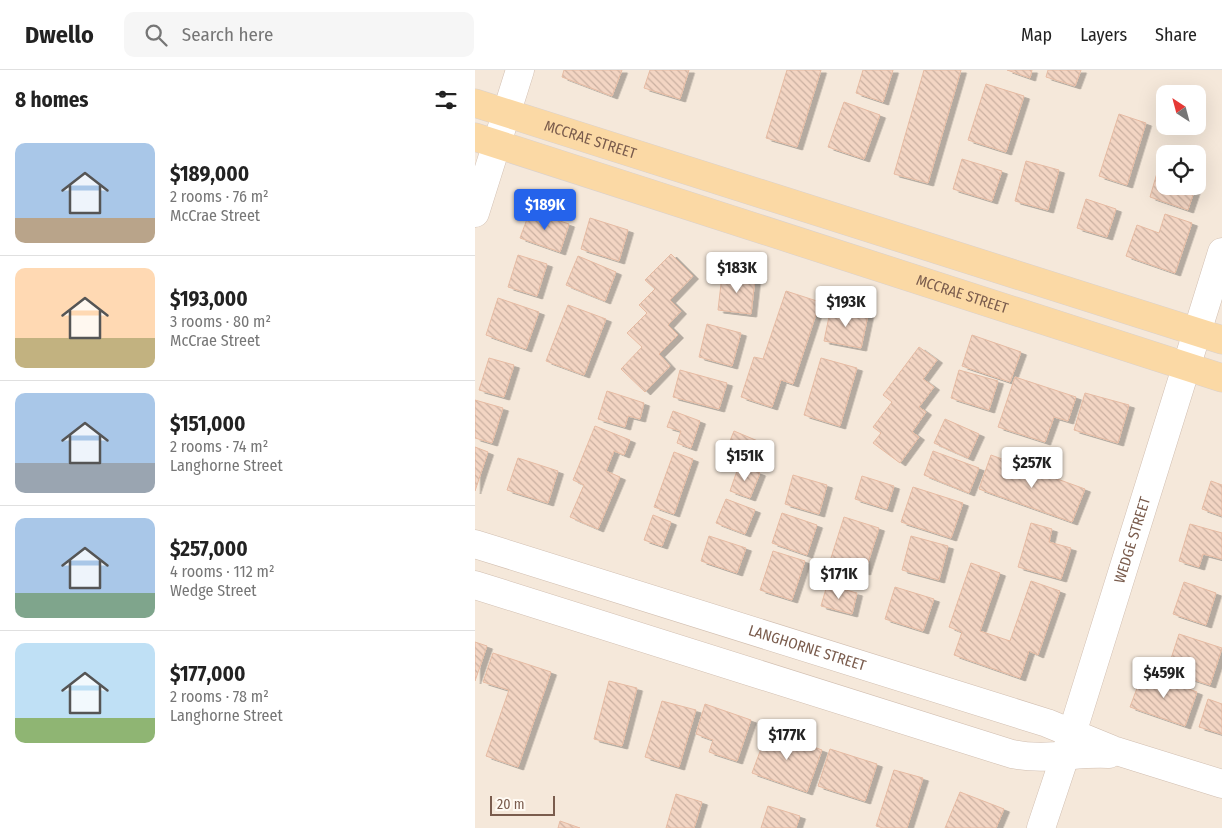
<!DOCTYPE html>
<html lang="en">
<head>
<meta charset="utf-8">
<style>
  :root { --surface:#fff; --page:#f6f6f6; --text:#222; --muted:#767676; --line:#e0e0e0; --accent:#2563eb }
  body { margin:0; font-family:"Fira Sans Condensed",sans-serif; background:var(--page); color:var(--text); height:100vh; display:flex; flex-direction:column; font-size:19px; white-space:nowrap }
  * { box-sizing:border-box; margin:0 }
  p { font-size:16px; color:var(--muted) }
  .icon { flex:none; width:28px; height:28px; fill:none; stroke:currentColor; stroke-width:2; stroke-linecap:round; stroke-linejoin:round }
  .map { position:relative; flex:1; overflow:hidden }
  .drawer { display:flex; flex-direction:column; background:var(--surface); width:475px }
  .drawer>* { flex:none }
  .needle { width:32px; rotate:324deg }
  .buttons { position:absolute; left:681px; top:15px; display:grid; gap:10px }
  .buttons a { display:grid; place-items:center; width:50px; height:50px; border-radius:10px; background:var(--surface); box-shadow:0 5px 20px #0002; font-size:25px }
  .scale { position:absolute; left:15px; bottom:12px; width:65px; box-sizing:border-box; padding-left:5px; border:2px solid #7a5c4d; border-top:0; font-size:14px; line-height:18px; white-space:nowrap; color:#7a5c4d; -webkit-text-stroke:4px #fffaf3; paint-order:stroke }
  .price { position:absolute; translate:-50% -42px; padding:0 11px; border-radius:5px; background:#fff; color:#222; font-size:16px; line-height:32px; filter:drop-shadow(0 1px 2px #0008) }
  .price::after { content:''; position:absolute; left:50%; top:30px; width:15px; height:11px; margin-left:-8px; background:inherit; clip-path:polygon(0 0,100% 0,50% 100%) }
  .price.selected { background:var(--accent); color:#fff }
  ul { padding:0; list-style:none }
  li { display:flex; align-items:center; gap:15px; height:125px; padding:0 15px }
  li+li { border-top:1px solid var(--line) }
  li span { display:grid; place-items:center; flex:none; width:140px; height:100px; border-radius:10px; color:#555 }
  li>.icon { margin-inline-start:auto }
  span .icon { width:60px; height:60px; fill:#fffc; stroke-width:1 }
  li b { font-size:21px }
  h2 { display:flex; justify-content:space-between; align-items:center; height:60px; padding:0 15px; font-size:21px }
  header { display:flex; align-items:center; gap:30px; box-sizing:border-box; height:70px; padding:0 25px; background:var(--surface); border-bottom:1px solid var(--line) }
  header strong { font-size:24px }
  nav { display:flex; gap:28px; margin-inline-start:auto; font-size:18px }
  .search { width:350px; height:45px; background:var(--page); display:flex; align-items:center; gap:12px; box-sizing:border-box; padding:0 18px; border-radius:10px; color:var(--muted); font-size:19px }
  main { display:flex; flex:1; min-height:0 }
  .map>svg:first-child { display:block }
  .residential { fill:#f5e8da; fill-rule:evenodd }
  .building { fill:url(#building-back-hatch); stroke:#e6bba3; filter:url(#shadow) }
  .lines { fill:none; stroke-linecap:round; stroke-linejoin:round }
  .minor-casing { stroke:#d1beb0; stroke-width:29 }
  .major-casing { stroke:#dad1cd; stroke-width:29 }
  .minor { stroke:#fff; stroke-width:28 }
  .major { stroke:#fbd9a5; stroke-width:28 }
  .labels { text-anchor:middle; dominant-baseline:central; stroke-width:4; stroke-linejoin:round; paint-order:stroke }
  .street-label { font-size:15px; fill:#7a5c4d; stroke:#fffaf3 }
</style>
</head>
<body>
<header>
<strong>Dwello</strong>
<div class="search"><svg class="icon" aria-label="search" viewBox="0 0 24 24"><circle cx="10" cy="10" r="6"/><path d="M15 15l6 6"/></svg>Search here</div>
<nav><a>Map</a><a>Layers</a><a>Share</a></nav>
</header>
<main>
<section class="drawer">
<h2>8 homes<svg class="icon" aria-label="filters" viewBox="0 0 24 24"><path d="M4 7h16M4 17h16"/><circle cx="9" cy="7" r="2"/><circle cx="15" cy="17" r="2"/></svg></h2>
<ul>
<li><span style="background:linear-gradient(#a9c7e8 75%,#b9a48a 0)"><svg class="icon" aria-label="home" viewBox="0 0 24 24"><path d="M3 11l9-7 9 7M6 9v11h12V9"/></svg></span><div><b>$189,000</b><p>2 rooms · 76 m²</p><p>McCrae Street</p></div></li>
<li><span style="background:linear-gradient(#ffd9b3 70%,#c2b280 0)"><svg class="icon" aria-label="home" viewBox="0 0 24 24"><path d="M3 11l9-7 9 7M6 9v11h12V9"/></svg></span><div><b>$193,000</b><p>3 rooms · 80 m²</p><p>McCrae Street</p></div></li>
<li><span style="background:linear-gradient(#a9c7e8 70%,#9aa5b1 0)"><svg class="icon" aria-label="home" viewBox="0 0 24 24"><path d="M3 11l9-7 9 7M6 9v11h12V9"/></svg></span><div><b>$151,000</b><p>2 rooms · 74 m²</p><p>Langhorne Street</p></div></li>
<li><span style="background:linear-gradient(#a9c7e8 75%,#7fa58c 0)"><svg class="icon" aria-label="home" viewBox="0 0 24 24"><path d="M3 11l9-7 9 7M6 9v11h12V9"/></svg></span><div><b>$257,000</b><p>4 rooms · 112 m²</p><p>Wedge Street</p></div></li>
<li><span style="background:linear-gradient(#bfe0f5 75%,#8fb573 0)"><svg class="icon" aria-label="home" viewBox="0 0 24 24"><path d="M3 11l9-7 9 7M6 9v11h12V9"/></svg></span><div><b>$177,000</b><p>2 rooms · 78 m²</p><p>Langhorne Street</p></div></li>
</ul>
</section>
<div class="map">
<svg width="747" height="758" viewBox="0 0 747 758">
  <defs>
    <pattern id="building-back-hatch" width="6" height="6" patternUnits="userSpaceOnUse" patternTransform="scale(1.25)"><rect width="6" height="6" fill="#f3d5c3"/><path d="M-1 5l2 2M0 0l6 6M5-1l2 2" fill="none" stroke="#cab0a1"/></pattern>
    <filter id="shadow"><feDropShadow dx="5.5" dy="3" stdDeviation="0" flood-color="#0004"/></filter>
  </defs>
  <rect width="100%" height="100%" fill="#fdf6ec"/>
  <!-- residential -->
  <path class="residential" d="M0,0H747V758H0ZM690,24H722V56H690ZM690,84H722V116H690Z"/>
  <!-- building -->
  <g class="building">
    <polygon points="89,0 147,0 137,26 87,7"/>
    <polygon points="175,0 214,0 205,29 169,18"/>
    <polygon points="312,0 346,0 322,77 291,68"/>
    <polygon points="388,0 418,0 408,32 381,23"/>
    <polygon points="449,0 486,0 453,113 419,104"/>
    <polygon points="532,0 557,0 555,8"/>
    <polygon points="573,0 606,0 600,16 571,7"/>
    <polygon points="511,14 549,26 531,82 493,70"/>
    <polygon points="369,32 405,45 389,89 353,77"/>
    <polygon points="644,44 671,53 652,115 624,106"/>
    <polygon points="487,89 527,101 517,131 478,119"/>
    <polygon points="551,91 584,100 573,140 540,131"/>
    <polygon points="682,103 690,105 690,116 721,116 713,140 675,127"/>
    <polygon points="611,129 641,139 632,167 602,158"/>
    <polygon points="55,141 94,154 85,182 45,168"/>
    <polygon points="690,144 717,153 700,203 651,186 662,155 684,163"/>
    <polygon points="115,148 153,160 144,191 106,179"/>
    <polygon points="196,184 218,206 195,230 206,241 193,255 203,265 184,284 195,296 170,322 146,299 167,277 152,263 172,243 164,235 180,219 170,210"/>
    <polygon points="43,185 72,194 62,226 33,217"/>
    <polygon points="103,186 141,202 130,231 91,215"/>
    <polygon points="247,205 280,209 276,244 243,240"/>
    <polygon points="311,221 345,232 318,314 306,310 297,337 266,327 279,287 288,289"/>
    <polygon points="23,228 64,242 51,279 11,265"/>
    <polygon points="93,235 131,249 109,305 71,291"/>
    <polygon points="356,237 393,245 386,278 349,271"/>
    <polygon points="232,254 266,263 257,296 224,287"/>
    <polygon points="497,265 546,282 535,312 487,296"/>
    <polygon points="444,277 462,290 448,309 459,317 444,337 451,342 437,362 444,367 425,393 398,373 406,363 398,357 417,332 408,325"/>
    <polygon points="14,288 39,295 29,327 4,320"/>
    <polygon points="346,288 382,298 365,356 329,345"/>
    <polygon points="205,300 252,313 244,339 198,327"/>
    <polygon points="484,300 523,311 514,340 476,328"/>
    <polygon points="540,307 601,327 593,351 579,347 570,372 523,357"/>
    <polygon points="132,321 169,333 165,349 153,346 150,357 123,349"/>
    <polygon points="610,323 654,335 643,373 599,360"/>
    <polygon points="0,330 28,338 17,373 0,368"/>
    <polygon points="198,341 225,351 216,378 202,373 206,361 192,357"/>
    <polygon points="470,349 504,364 493,388 459,373"/>
    <polygon points="120,356 155,370 149,385 139,381 131,401 145,407 123,459 95,447 109,415 98,410"/>
    <polygon points="259,361 290,374 281,396 250,383"/>
    <polygon points="0,377 13,382 0,421"/>
    <polygon points="458,381 504,398 494,423 449,405"/>
    <polygon points="199,382 218,389 199,444 179,437"/>
    <polygon points="516,385 610,419 597,452 504,419"/>
    <polygon points="43,388 83,401 73,433 32,420"/>
    <polygon points="264,395 285,403 275,428 255,421"/>
    <polygon points="318,405 352,415 344,444 310,434"/>
    <polygon points="387,406 419,416 412,439 380,429"/>
    <polygon points="736,411 747,415 747,446 727,439"/>
    <polygon points="438,417 488,433 476,468 426,452"/>
    <polygon points="251,429 280,440 270,464 241,453"/>
    <polygon points="307,443 342,455 332,485 297,473"/>
    <polygon points="178,445 196,452 187,476 169,470"/>
    <polygon points="369,447 404,458 390,502 355,491"/>
    <polygon points="556,453 577,459 574,472 596,478 586,509 543,497"/>
    <polygon points="715,454 747,463 747,489 728,484 724,497 704,491"/>
    <polygon points="234,466 271,478 262,503 226,491"/>
    <polygon points="436,466 473,476 464,510 427,500"/>
    <polygon points="298,481 330,491 317,530 285,520"/>
    <polygon points="496,493 525,503 505,561 535,571 556,511 585,521 563,585 554,581 545,608 479,585 487,562 474,557"/>
    <polygon points="709,512 741,523 731,555 698,544"/>
    <polygon points="352,515 382,523 377,544 346,536"/>
    <polygon points="420,517 459,529 448,561 410,549"/>
    <polygon points="704,564 747,578 735,615 692,601"/>
    <polygon points="0,572 12,576 0,611"/>
    <polygon points="18,583 76,602 43,697 11,686 34,620 8,612"/>
    <polygon points="668,602 722,622 710,656 655,637"/>
    <polygon points="134,611 162,618 147,676 119,669"/>
    <polygon points="733,629 747,634 747,664 724,657"/>
    <polygon points="187,631 221,640 204,697 170,687"/>
    <polygon points="230,634 276,650 262,691 234,682 238,670 221,664"/>
    <polygon points="293,660 347,680 332,722 277,703"/>
    <polygon points="355,679 402,694 390,731 343,716"/>
    <polygon points="419,700 448,708 432,758 408,758 401,756"/>
    <polygon points="485,722 529,739 521,758 470,758"/>
    <polygon points="201,724 227,732 219,758 191,758"/>
    <polygon points="293,736 325,746 321,758 286,758"/>
    <polygon points="85,751 105,758 83,758"/>
  </g>
  <g class="lines">
    <defs>
      <g id="minor">
        <polyline points="0,143 45,0"/>
        <path id="s1" d="M0,474L572,653L638,680L747,714"/>
        <path d="M0,515L537,684C570,691 602,682 634,684"/>
        <path id="s2" d="M566,758L590,686L747,182"/>
      </g>
      <g id="major">
        <path id="s3" d="M0,33L747,270"/>
        <path id="s4" d="M0,67L747,308"/>
      </g>
    </defs>
    <!-- minor casing -->
    <use href="#minor" class="minor-casing"/>
    <!-- major casing -->
    <use href="#major" class="major-casing"/>
    <!-- minor -->
    <use href="#minor" class="minor"/>
    <!-- major -->
    <use href="#major" class="major"/>
  </g>
  <g class="labels">
    <!-- street labels -->
    <g class="street-label">
      <text stroke="none"><textPath href="#s3" startOffset="121">MCCRAE STREET</textPath></text>
      <text stroke="none"><textPath href="#s4" startOffset="512">MCCRAE STREET</textPath></text>
      <text stroke="none"><textPath href="#s2" startOffset="302">WEDGE STREET</textPath></text>
      <text stroke="none"><textPath href="#s1" startOffset="348">LANGHORNE STREET</textPath></text>
    </g>
  </g>
</svg>
<div class="buttons">
<a><svg class="needle" viewBox="-14 -14 28 28"><path d="M0-13l5 13h-10z" fill="#e53935"/><path d="M0 13l5-13h-10z" fill="#767676"/></svg></a>
<a><svg class="icon" aria-label="locate" viewBox="0 0 24 24"><circle cx="12" cy="12" r="6"/><path d="M12 2v4M12 18v4M2 12h4M18 12h4"/></svg></a>
</div>
<div class="scale">20 m</div>
<b class="price selected" style="left:70px;top:161px">$189K</b>
<b class="price" style="left:262px;top:224px">$183K</b>
<b class="price" style="left:371px;top:258px">$193K</b>
<b class="price" style="left:270px;top:412px">$151K</b>
<b class="price" style="left:557px;top:419px">$257K</b>
<b class="price" style="left:364px;top:530px">$171K</b>
<b class="price" style="left:689px;top:629px">$459K</b>
<b class="price" style="left:312px;top:691px">$177K</b>
</div>
</main>
</body>
</html>
